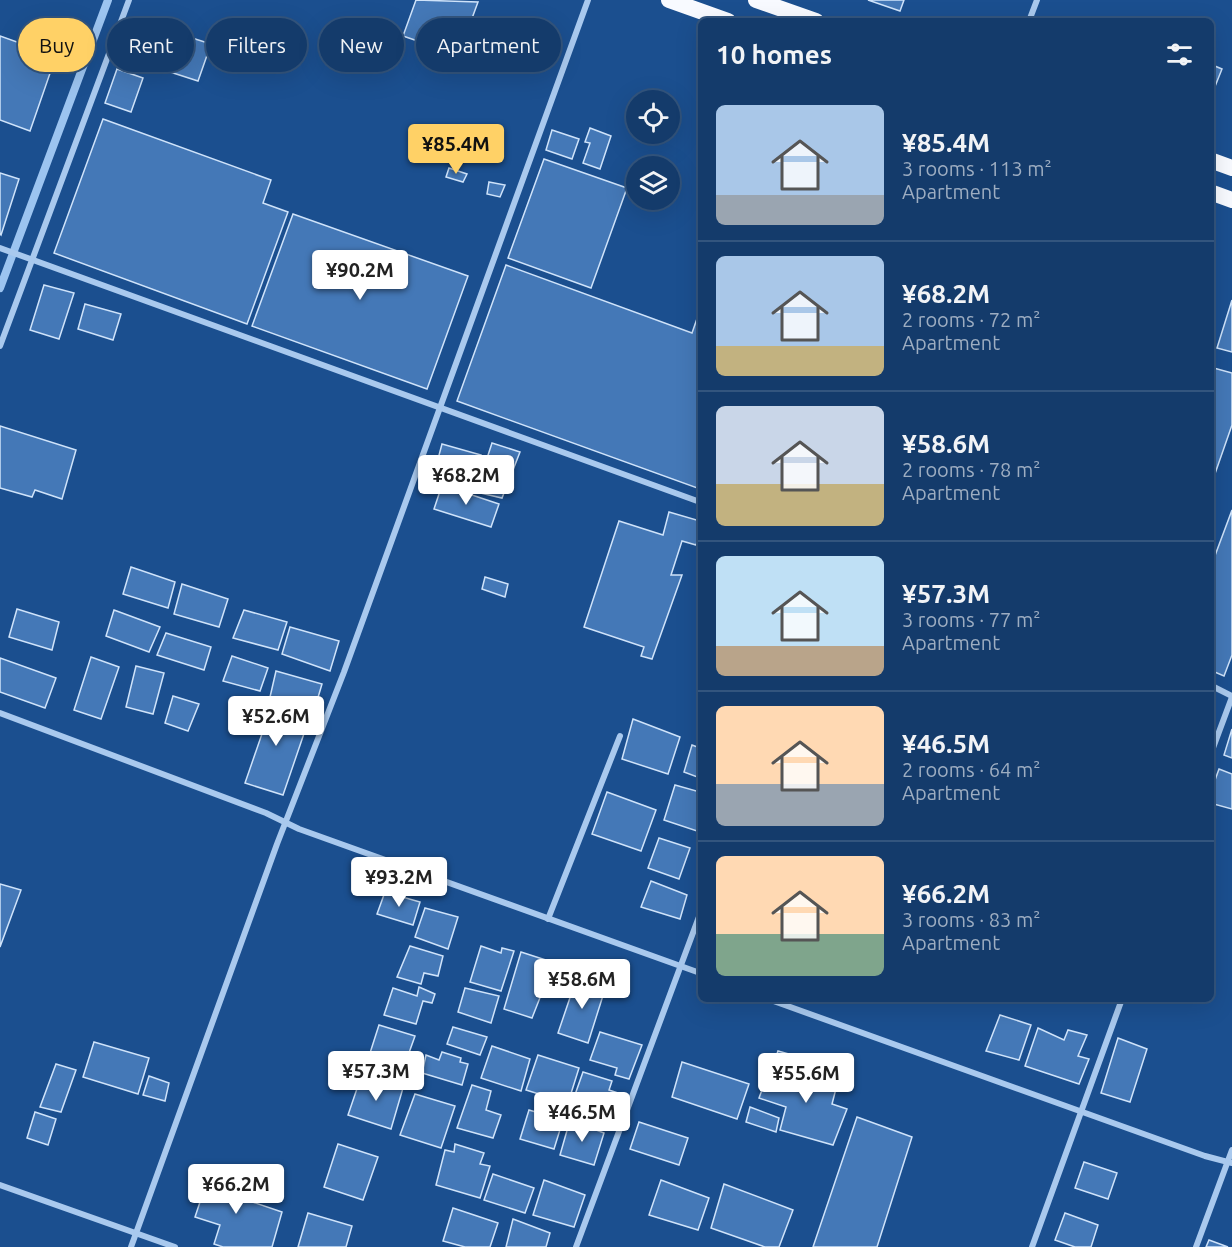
<!DOCTYPE html>
<html lang="en">
<head>
<meta charset="utf-8">
<style>
  :root { --surface:#143b6b; --page:#214673; --text:#f1f3f6; --muted:#9dadc1; --line:#33557e; --accent:#ffd166 }
  body { margin:0; font-family:Ubuntu,sans-serif; background:var(--page); color:var(--text); height:100vh; display:flex; flex-direction:column; font-size:22px; white-space:nowrap }
  * { box-sizing:border-box; margin:0 }
  p { font-size:20px; color:var(--muted) }
  .icon { flex:none; width:33px; height:33px; fill:none; stroke:currentColor; stroke-width:2; stroke-linecap:round; stroke-linejoin:round }
  .map { position:relative; flex:1; overflow:hidden }
  .sheet { position:absolute; left:698px; top:18px; width:516px; height:984px; display:flex; flex-direction:column; background:var(--surface); border-radius:9px; box-shadow:0 6px 24px #0002,0 0 0 2px var(--line) }
  .sheet>* { flex:none }
  .banner { position:absolute; left:18px; top:18px; width:570px; height:54px; display:flex; gap:12px }
  .fabs { position:absolute; left:626px; top:90px; display:grid; gap:12px }
  .fabs a { display:grid; place-items:center; width:54px; height:54px; border-radius:50%; background:var(--surface); box-shadow:0 6px 24px #0002,0 0 0 2px var(--line); font-size:30px }
  .price { position:absolute; translate:-50% -51px; padding:0 14px; border-radius:6px; background:#fff; color:#222; font-size:20px; line-height:39px; filter:drop-shadow(0 2px 3px #0008) }
  .price::after { content:''; position:absolute; left:50%; top:36px; width:18px; height:14px; margin-left:-9px; background:inherit; clip-path:polygon(0 0,100% 0,50% 100%) }
  .price.selected { background:var(--accent); color:#111 }
  ul { padding:0; list-style:none }
  li { display:flex; align-items:center; gap:18px; height:150px; padding:0 18px }
  li+li { border-top:2px solid var(--line) }
  li span { display:grid; place-items:center; flex:none; width:168px; height:120px; border-radius:9px; color:#555 }
  li>.icon { margin-inline-start:auto }
  span .icon { width:72px; height:72px; fill:#fffc; stroke-width:1 }
  li b { font-size:26px }
  h2 { display:flex; justify-content:space-between; align-items:center; height:72px; padding:0 18px; font-size:26px }
  .pill { padding:0 21px; border-radius:27px; background:var(--surface); box-shadow:0 6px 24px #0002,0 0 0 2px var(--line); font-size:21px; line-height:54px }
  .pill.selected { background:var(--accent); color:#111 }
  .map>svg:first-child { display:block }
  .lines { fill:none; stroke-linecap:round; stroke-linejoin:round }
  .stream { stroke:#9cc4f0; stroke-width:8 }
  .building { fill:#4478b7; stroke:#cfe3fa; stroke-width:1.5 }
  .minor { stroke:#a9c9ee; stroke-width:6 }
  .trunk { stroke:#f8faff; stroke-width:16 }
</style>
</head>
<body>
<div class="map">
<svg width="1232" height="1247" viewBox="0 0 1232 1247">
  <rect width="100%" height="100%" fill="#1b4f8f"/>
  <g class="lines">
    <!-- stream -->
    <polyline class="stream" points="0,288 108,0"/>
  </g>
  <!-- building -->
  <g class="building">
    <polygon points="416,0 478,2 464,40 443,32 438,48 403,36"/>
    <polygon points="868,0 904,0 900,11"/>
    <polygon points="148,24 211,44 198,81 136,61"/>
    <polygon points="0,36 56,56 30,131 0,120"/>
    <polygon points="1210,64 1222,69 1210,99"/>
    <polygon points="117,69 143,78 131,112 105,103"/>
    <polygon points="103,119 271,180 263,203 288,212 247,324 54,253"/>
    <polygon points="590,128 611,136 600,169 583,163 590,143 585,142"/>
    <polygon points="552,130 579,139 572,159 546,150"/>
    <polygon points="544,159 627,188 591,288 508,258"/>
    <polygon points="449,168 467,174 463,182 446,177"/>
    <polygon points="0,173 19,179 1,235 0,234"/>
    <polygon points="489,182 505,185 500,197 487,194"/>
    <polygon points="293,214 468,276 427,389 252,326"/>
    <polygon points="506,265 692,333 700,310 700,489 457,401"/>
    <polygon points="44,285 74,293 59,339 30,330"/>
    <polygon points="1232,300 1232,352 1217,348"/>
    <polygon points="85,304 121,314 113,340 78,329"/>
    <polygon points="1210,367 1232,373 1232,425 1210,488"/>
    <polygon points="0,426 76,450 62,499 35,490 32,497 0,488"/>
    <polygon points="492,443 520,452 502,498 476,492"/>
    <polygon points="442,444 481,455 472,486 434,474"/>
    <polygon points="442,485 499,504 491,527 434,509"/>
    <polygon points="1232,510 1232,655 1224,676 1210,670 1210,569"/>
    <polygon points="669,512 700,521 700,533 696,545 682,541 671,575 682,575 652,659 641,656 644,647 584,627 619,521 663,535"/>
    <polygon points="131,567 175,582 168,608 123,594"/>
    <polygon points="485,577 508,584 505,597 482,589"/>
    <polygon points="182,584 228,599 219,627 174,614"/>
    <polygon points="17,609 59,622 52,650 9,637"/>
    <polygon points="114,610 160,627 149,652 106,636"/>
    <polygon points="244,610 287,622 278,650 233,638"/>
    <polygon points="290,627 339,641 330,671 282,654"/>
    <polygon points="166,633 211,647 204,670 157,655"/>
    <polygon points="232,656 268,668 260,691 223,681"/>
    <polygon points="91,657 119,667 101,719 74,710"/>
    <polygon points="0,658 56,678 45,708 0,692"/>
    <polygon points="136,666 164,673 153,714 126,707"/>
    <polygon points="276,671 322,684 314,711 270,697"/>
    <polygon points="173,696 199,704 188,731 165,723"/>
    <polygon points="259,702 310,716 283,795 245,783 264,728 252,724"/>
    <polygon points="633,719 680,737 668,774 622,759"/>
    <polygon points="1232,729 1232,758 1224,755"/>
    <polygon points="692,745 700,748 700,778 684,772"/>
    <polygon points="1219,769 1232,774 1232,809 1210,803 1210,794"/>
    <polygon points="675,785 700,792 700,832 664,820"/>
    <polygon points="607,792 656,810 641,851 592,834"/>
    <polygon points="659,838 690,848 679,879 648,868"/>
    <polygon points="651,881 687,895 680,919 641,907"/>
    <polygon points="0,884 21,890 0,947"/>
    <polygon points="385,892 420,902 413,925 377,914"/>
    <polygon points="425,908 458,917 448,949 415,937"/>
    <polygon points="410,946 443,956 438,976 424,973 421,984 397,977"/>
    <polygon points="481,946 501,953 502,948 514,951 501,991 470,982"/>
    <polygon points="521,952 552,962 547,977 553,980 548,993 543,990 532,1018 504,1009"/>
    <polygon points="577,977 606,986 588,1043 558,1033"/>
    <polygon points="419,987 435,994 432,1003 423,1001 416,1024 384,1015 393,988 417,996"/>
    <polygon points="465,988 499,996 491,1023 458,1012"/>
    <polygon points="1000,1015 1031,1025 1019,1060 986,1051"/>
    <polygon points="379,1025 415,1036 405,1064 370,1053"/>
    <polygon points="453,1027 487,1037 480,1055 447,1044"/>
    <polygon points="1038,1028 1064,1040 1068,1030 1087,1035 1078,1056 1089,1059 1079,1084 1025,1066"/>
    <polygon points="600,1032 642,1045 629,1079 615,1075 617,1068 590,1060"/>
    <polygon points="1118,1038 1147,1049 1130,1102 1101,1093"/>
    <polygon points="94,1042 149,1058 138,1094 83,1077"/>
    <polygon points="492,1046 530,1059 521,1091 481,1078"/>
    <polygon points="778,1051 796,1056 790,1072 773,1066"/>
    <polygon points="442,1052 461,1058 460,1062 468,1064 462,1085 422,1073 426,1055 439,1060"/>
    <polygon points="538,1055 579,1068 568,1103 526,1090"/>
    <polygon points="682,1062 749,1084 737,1119 672,1097"/>
    <polygon points="56,1064 76,1070 61,1112 40,1107"/>
    <polygon points="797,1066 838,1081 832,1104 847,1109 833,1145 780,1130 786,1107 759,1098 769,1071 792,1079"/>
    <polygon points="583,1072 612,1081 609,1090 618,1093 611,1120 571,1106"/>
    <polygon points="362,1074 403,1088 391,1129 348,1115"/>
    <polygon points="149,1076 169,1083 165,1101 143,1095"/>
    <polygon points="472,1085 491,1091 486,1110 501,1115 493,1138 457,1128"/>
    <polygon points="415,1094 455,1106 441,1148 400,1135"/>
    <polygon points="750,1107 779,1118 776,1132 746,1122"/>
    <polygon points="529,1110 563,1120 554,1149 520,1139"/>
    <polygon points="35,1112 56,1119 48,1145 27,1138"/>
    <polygon points="857,1117 912,1137 877,1247 813,1247"/>
    <polygon points="570,1120 604,1133 594,1165 560,1155"/>
    <polygon points="639,1122 688,1138 679,1165 630,1149"/>
    <polygon points="338,1144 378,1157 363,1200 324,1187"/>
    <polygon points="455,1144 484,1153 480,1164 490,1166 480,1198 436,1185 445,1150 454,1152"/>
    <polygon points="1084,1162 1117,1173 1108,1199 1075,1188"/>
    <polygon points="212,1166 233,1173 226,1193 282,1212 272,1247 223,1247 214,1244 220,1225 195,1217"/>
    <polygon points="493,1174 534,1188 525,1213 484,1200"/>
    <polygon points="544,1180 585,1195 574,1227 533,1215"/>
    <polygon points="661,1180 709,1198 698,1230 649,1215"/>
    <polygon points="724,1184 793,1210 779,1247 765,1247 711,1228"/>
    <polygon points="453,1208 498,1223 490,1247 465,1247 443,1241"/>
    <polygon points="308,1213 352,1226 346,1247 298,1247"/>
    <polygon points="1065,1213 1098,1225 1091,1247 1075,1247 1055,1240"/>
    <polygon points="513,1219 550,1233 546,1247 506,1247"/>
    <polygon points="1209,1240 1228,1247 1206,1247"/>
  </g>
  <g class="lines">
    <!-- minor -->
    <g class="minor">
      <polyline points="1029,21 1037,0"/>
      <polyline points="0,248 700,502"/>
      <polyline points="0,346 129,0"/>
      <polyline points="1210,685 1232,696"/>
      <polyline points="0,713 266,813 299,829 700,973"/>
      <polyline points="1210,756 1232,697"/>
      <polyline points="548,919 620,736"/>
      <polyline points="768,999 1205,1156 1232,1163"/>
      <polyline points="0,1185 175,1247"/>
      <polyline points="131,1247 277,844 344,672 588,0"/>
      <polyline points="576,1247 700,914"/>
      <polyline points="1032,1247 1122,999"/>
      <polyline points="1196,1247 1232,1150"/>
    </g>
    <!-- trunk -->
    <g class="trunk">
      <polyline points="669,0 728,21"/>
      <polyline points="756,0 816,21"/>
      <polyline points="1210,160 1232,168"/>
      <polyline points="1210,192 1232,200"/>
    </g>
  </g>
</svg>
<div class="fabs">
<a><svg class="icon" aria-label="locate" viewBox="0 0 24 24"><circle cx="12" cy="12" r="6"/><path d="M12 2v4M12 18v4M2 12h4M18 12h4"/></svg></a>
<a><svg class="icon" aria-label="layers" viewBox="0 0 24 24"><path d="M12 4l9 5-9 5-9-5zM3 14l9 5 9-5"/></svg></a>
</div>
<b class="price selected" style="left:456px;top:175px">¥85.4M</b>
<b class="price" style="left:360px;top:301px">¥90.2M</b>
<b class="price" style="left:466px;top:506px">¥68.2M</b>
<b class="price" style="left:276px;top:747px">¥52.6M</b>
<b class="price" style="left:399px;top:908px">¥93.2M</b>
<b class="price" style="left:582px;top:1010px">¥58.6M</b>
<b class="price" style="left:376px;top:1102px">¥57.3M</b>
<b class="price" style="left:806px;top:1104px">¥55.6M</b>
<b class="price" style="left:582px;top:1143px">¥46.5M</b>
<b class="price" style="left:236px;top:1215px">¥66.2M</b>
<div class="banner">
<a class="pill selected">Buy</a>
<a class="pill">Rent</a>
<a class="pill">Filters</a>
<a class="pill">New</a>
<a class="pill">Apartment</a>
</div>
<section class="sheet">
<h2>10 homes<svg class="icon" aria-label="filters" viewBox="0 0 24 24"><path d="M4 7h16M4 17h16"/><circle cx="9" cy="7" r="2"/><circle cx="15" cy="17" r="2"/></svg></h2>
<ul>
<li><span style="background:linear-gradient(#a9c7e8 75%,#9aa5b1 0)"><svg class="icon" aria-label="home" viewBox="0 0 24 24"><path d="M3 11l9-7 9 7M6 9v11h12V9"/></svg></span><div><b>¥85.4M</b><p>3 rooms · 113 m²</p><p>Apartment</p></div></li>
<li><span style="background:linear-gradient(#a9c7e8 75%,#c2b280 0)"><svg class="icon" aria-label="home" viewBox="0 0 24 24"><path d="M3 11l9-7 9 7M6 9v11h12V9"/></svg></span><div><b>¥68.2M</b><p>2 rooms · 72 m²</p><p>Apartment</p></div></li>
<li><span style="background:linear-gradient(#c9d6e8 65%,#c2b280 0)"><svg class="icon" aria-label="home" viewBox="0 0 24 24"><path d="M3 11l9-7 9 7M6 9v11h12V9"/></svg></span><div><b>¥58.6M</b><p>2 rooms · 78 m²</p><p>Apartment</p></div></li>
<li><span style="background:linear-gradient(#bfe0f5 75%,#b9a48a 0)"><svg class="icon" aria-label="home" viewBox="0 0 24 24"><path d="M3 11l9-7 9 7M6 9v11h12V9"/></svg></span><div><b>¥57.3M</b><p>3 rooms · 77 m²</p><p>Apartment</p></div></li>
<li><span style="background:linear-gradient(#ffd9b3 65%,#9aa5b1 0)"><svg class="icon" aria-label="home" viewBox="0 0 24 24"><path d="M3 11l9-7 9 7M6 9v11h12V9"/></svg></span><div><b>¥46.5M</b><p>2 rooms · 64 m²</p><p>Apartment</p></div></li>
<li><span style="background:linear-gradient(#ffd9b3 65%,#7fa58c 0)"><svg class="icon" aria-label="home" viewBox="0 0 24 24"><path d="M3 11l9-7 9 7M6 9v11h12V9"/></svg></span><div><b>¥66.2M</b><p>3 rooms · 83 m²</p><p>Apartment</p></div></li>
</ul>
</section>
</div>
</body>
</html>
